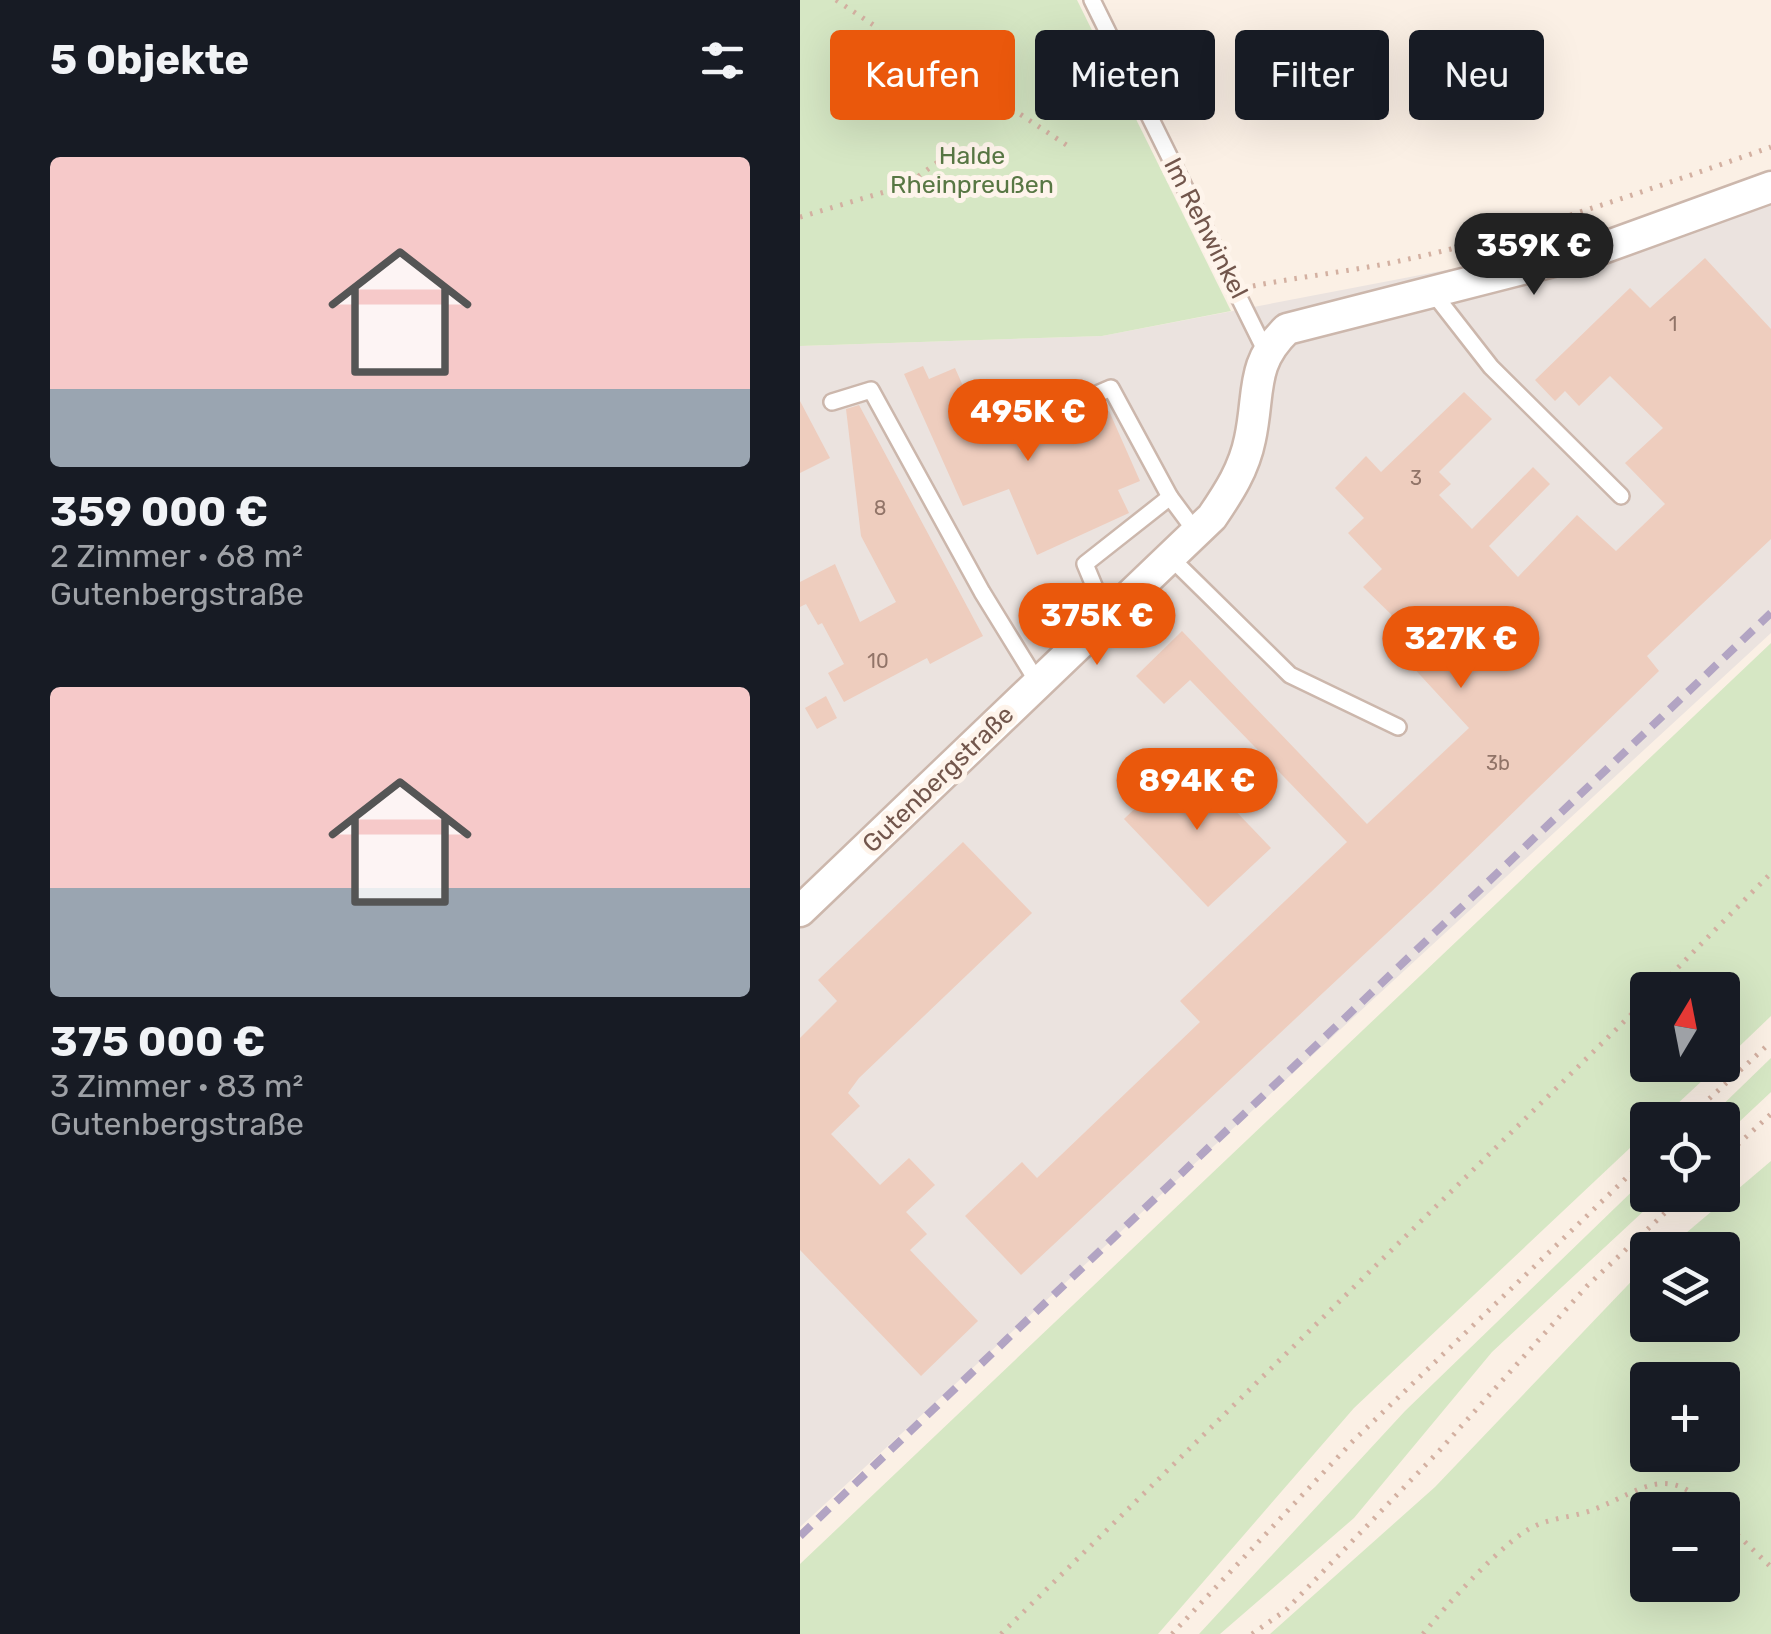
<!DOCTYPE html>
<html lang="de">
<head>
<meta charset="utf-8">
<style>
  :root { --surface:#171b24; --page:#20242c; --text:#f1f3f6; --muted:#9ea1a6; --accent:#ea580c }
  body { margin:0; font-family:Rubik,sans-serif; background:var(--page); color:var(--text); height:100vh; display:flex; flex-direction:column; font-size:38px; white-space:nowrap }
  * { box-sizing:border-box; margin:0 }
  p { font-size:32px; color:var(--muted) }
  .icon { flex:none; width:55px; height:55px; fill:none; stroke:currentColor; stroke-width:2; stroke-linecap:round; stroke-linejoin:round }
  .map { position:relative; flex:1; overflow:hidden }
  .details { display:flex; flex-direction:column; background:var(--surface); width:800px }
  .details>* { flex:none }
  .banner { position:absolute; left:30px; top:30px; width:790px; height:90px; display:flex; gap:20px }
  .needle { width:65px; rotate:10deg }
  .fabs { position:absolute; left:830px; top:972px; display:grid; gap:20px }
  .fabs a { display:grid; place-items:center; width:110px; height:110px; border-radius:10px; background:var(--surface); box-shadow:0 10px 40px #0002; font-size:50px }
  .price { position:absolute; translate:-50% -85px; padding:0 22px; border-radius:35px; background:var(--accent); color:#fff; font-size:32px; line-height:65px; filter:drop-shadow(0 2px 5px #0008) }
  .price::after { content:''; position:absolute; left:50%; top:60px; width:30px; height:22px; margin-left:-15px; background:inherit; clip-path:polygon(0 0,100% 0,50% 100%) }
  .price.on { background:#222; color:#fff }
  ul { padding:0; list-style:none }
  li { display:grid; align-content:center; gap:20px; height:530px; padding:0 50px }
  li span { display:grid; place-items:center; height:310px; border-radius:10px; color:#555 }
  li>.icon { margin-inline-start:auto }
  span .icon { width:180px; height:180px; fill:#fffc; stroke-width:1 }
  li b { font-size:42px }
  h2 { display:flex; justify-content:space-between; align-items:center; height:120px; padding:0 50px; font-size:42px }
  .chip { padding:0 35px; border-radius:10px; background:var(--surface); box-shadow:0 10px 40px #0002; font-size:35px; line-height:90px }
  .chip.on { background:var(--accent); color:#fff }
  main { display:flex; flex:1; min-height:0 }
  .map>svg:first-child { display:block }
  .industrial { fill:#ebe3df }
  .green { fill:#d6e7c4; fill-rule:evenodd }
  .building { fill:#eecdbe }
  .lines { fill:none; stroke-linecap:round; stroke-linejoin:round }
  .lane-casing { stroke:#ccb7ac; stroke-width:20 }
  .street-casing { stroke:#ccb7ac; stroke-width:35 }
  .path { stroke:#d3b0a1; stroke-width:5; stroke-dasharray:2.5 8; stroke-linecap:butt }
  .lane { stroke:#fff; stroke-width:15 }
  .street { stroke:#fff; stroke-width:30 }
  .rail { stroke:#b2a4c3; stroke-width:8; stroke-dasharray:15 10; stroke-linecap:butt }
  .labels { text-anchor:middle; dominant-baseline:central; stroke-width:10; stroke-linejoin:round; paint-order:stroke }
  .number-label { font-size:20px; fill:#917468 }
  .park-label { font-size:25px; fill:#587744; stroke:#fef4eb }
  .street-label { font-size:25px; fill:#72564c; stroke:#fef4eb }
</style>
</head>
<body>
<main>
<section class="details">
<h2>5 Objekte<svg class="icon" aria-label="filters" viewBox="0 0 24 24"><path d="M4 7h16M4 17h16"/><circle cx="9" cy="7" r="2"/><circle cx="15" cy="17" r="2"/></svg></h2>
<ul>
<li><span style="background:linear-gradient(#f6c9c9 75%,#9aa5b1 0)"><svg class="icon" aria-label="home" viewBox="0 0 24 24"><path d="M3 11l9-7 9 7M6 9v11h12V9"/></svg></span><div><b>359 000 €</b><p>2 Zimmer · 68 m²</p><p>Gutenbergstraße</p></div></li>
<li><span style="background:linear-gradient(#f6c9c9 65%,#9aa5b1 0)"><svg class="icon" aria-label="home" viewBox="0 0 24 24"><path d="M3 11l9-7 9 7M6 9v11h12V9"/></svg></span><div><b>375 000 €</b><p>3 Zimmer · 83 m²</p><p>Gutenbergstraße</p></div></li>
</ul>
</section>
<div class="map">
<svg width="971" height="1634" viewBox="0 0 971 1634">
  <rect width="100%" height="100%" fill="#fbf0e5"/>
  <!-- industrial -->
  <polygon class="industrial" points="971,203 971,633 0,1527 0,346 302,336 938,214"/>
  <!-- green -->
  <g class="green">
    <polygon points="0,0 277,0 431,311 302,336 0,346"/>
    <polygon points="971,643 971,1016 923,1062 922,990 848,990 848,1065 919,1065 860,1120 848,1120 847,1132 554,1408 358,1634 0,1634 0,1564"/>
    <polygon points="971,1058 971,1092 923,1137 922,1120 907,1120"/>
    <path d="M971,1161V1634H470L635,1487L847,1265L848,1325H922V1250H866ZM848,1380H922V1455H848ZM922,1510V1585H848V1510Z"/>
    <polygon points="847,1177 848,1195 861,1195 692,1352 554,1518 420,1634 399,1634 605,1411"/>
  </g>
  <!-- building -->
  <g class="building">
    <polygon points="905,258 971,329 971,539 847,656 859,671 631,892 221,1275 165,1216 222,1162 237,1178 400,1022 380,1001 547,842 390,680 364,704 336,676 382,631 567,824 669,728 585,637 600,623 563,587 582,569 548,533 564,518 535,488 566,456 581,472 664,392 692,419 639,472 651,484 639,495 672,529 733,467 750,484 689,546 718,577 777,515 816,551 865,504 825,463 863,428 810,376 779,406 765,391 755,401 735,380 830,288 850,308"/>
    <polygon points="123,366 129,379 155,368 180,424 203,414 220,451 309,411 340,481 318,490 329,513 237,555 209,489 163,506 104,374"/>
    <polygon points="0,401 30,458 0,473"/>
    <polygon points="59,405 183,636 130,664 127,658 44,702 28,673 44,664 22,623 18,625 6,604 0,607 0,582 35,564 60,622 96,602 61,536 46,409"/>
    <polygon points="26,696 37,718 17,729 5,708"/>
    <polygon points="386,759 471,848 408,907 324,819"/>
    <polygon points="163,842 232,913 59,1078 48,1093 60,1106 31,1134 80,1185 109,1158 135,1185 106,1212 127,1234 110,1250 178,1321 121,1376 0,1250 0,1038 37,1001 18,980"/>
  </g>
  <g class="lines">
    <defs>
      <g id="lane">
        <polyline points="292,0 465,350"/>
        <polyline points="634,294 691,367 821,496"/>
        <polyline points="32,402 71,390 182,592 238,683"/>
        <polyline points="239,419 311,388 370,497"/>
        <polyline points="370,557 490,675 598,727"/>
        <polyline points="307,617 285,564 370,497 396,532"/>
      </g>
      <path id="street" d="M0,911L412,517C429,492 444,469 450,439C460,393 450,364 487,329L800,249L971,187"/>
    </defs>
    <!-- lane casing -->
    <use href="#lane" class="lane-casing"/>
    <!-- street casing -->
    <use href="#street" class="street-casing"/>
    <!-- path -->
    <g class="path">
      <polyline points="36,0 75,26 81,37 106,42 134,57 268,146"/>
      <polyline points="0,217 105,186 142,159"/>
      <path d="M453,286C499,277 544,272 590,263C720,236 845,191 971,147"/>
      <polyline points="856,990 971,873"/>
      <polyline points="886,1120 971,1042"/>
      <polyline points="922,1159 971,1114"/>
      <polyline points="922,1520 971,1567"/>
      <polyline points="201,1634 848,998"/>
      <polyline points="372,1634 553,1441 848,1157"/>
      <polyline points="452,1634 486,1610 639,1451 787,1286 884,1195"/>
      <path d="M623,1634C644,1608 706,1538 735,1526C754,1517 776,1517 795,1509C845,1489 865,1463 913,1510"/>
    </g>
    <!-- lane -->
    <use href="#lane" class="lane"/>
    <!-- street -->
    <use href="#street" class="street"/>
    <!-- rail -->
    <polyline class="rail" points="0,1536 971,613"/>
  </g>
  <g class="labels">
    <!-- number labels -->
    <g class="number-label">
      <text x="873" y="324">1</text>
      <text x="616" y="478">3</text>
      <text x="80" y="508">8</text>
      <text x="78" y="661">10</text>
      <text x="698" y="763">3b</text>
    </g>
    <!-- park labels -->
    <g class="park-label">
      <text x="172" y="155">Halde<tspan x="172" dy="29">Rheinpreußen</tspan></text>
    </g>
    <!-- street labels -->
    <g class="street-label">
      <text transform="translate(406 228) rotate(63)">Im Rehwinkel</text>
      <text transform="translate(138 779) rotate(-44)">Gutenbergstraße</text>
    </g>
  </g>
</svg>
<div class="fabs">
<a><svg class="needle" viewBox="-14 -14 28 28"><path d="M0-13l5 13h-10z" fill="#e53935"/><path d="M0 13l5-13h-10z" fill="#9ea1a6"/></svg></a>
<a><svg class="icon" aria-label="locate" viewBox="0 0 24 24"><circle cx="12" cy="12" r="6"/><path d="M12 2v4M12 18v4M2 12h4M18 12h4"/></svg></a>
<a><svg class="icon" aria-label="layers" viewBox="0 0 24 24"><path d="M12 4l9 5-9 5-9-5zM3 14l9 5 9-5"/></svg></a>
<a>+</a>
<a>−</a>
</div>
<b class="price on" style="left:734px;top:298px">359K €</b>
<b class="price" style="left:228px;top:464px">495K €</b>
<b class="price" style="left:297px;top:668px">375K €</b>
<b class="price" style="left:661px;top:691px">327K €</b>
<b class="price" style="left:397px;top:833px">894K €</b>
<div class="banner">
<a class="chip on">Kaufen</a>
<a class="chip">Mieten</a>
<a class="chip">Filter</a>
<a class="chip">Neu</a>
</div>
</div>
</main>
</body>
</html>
